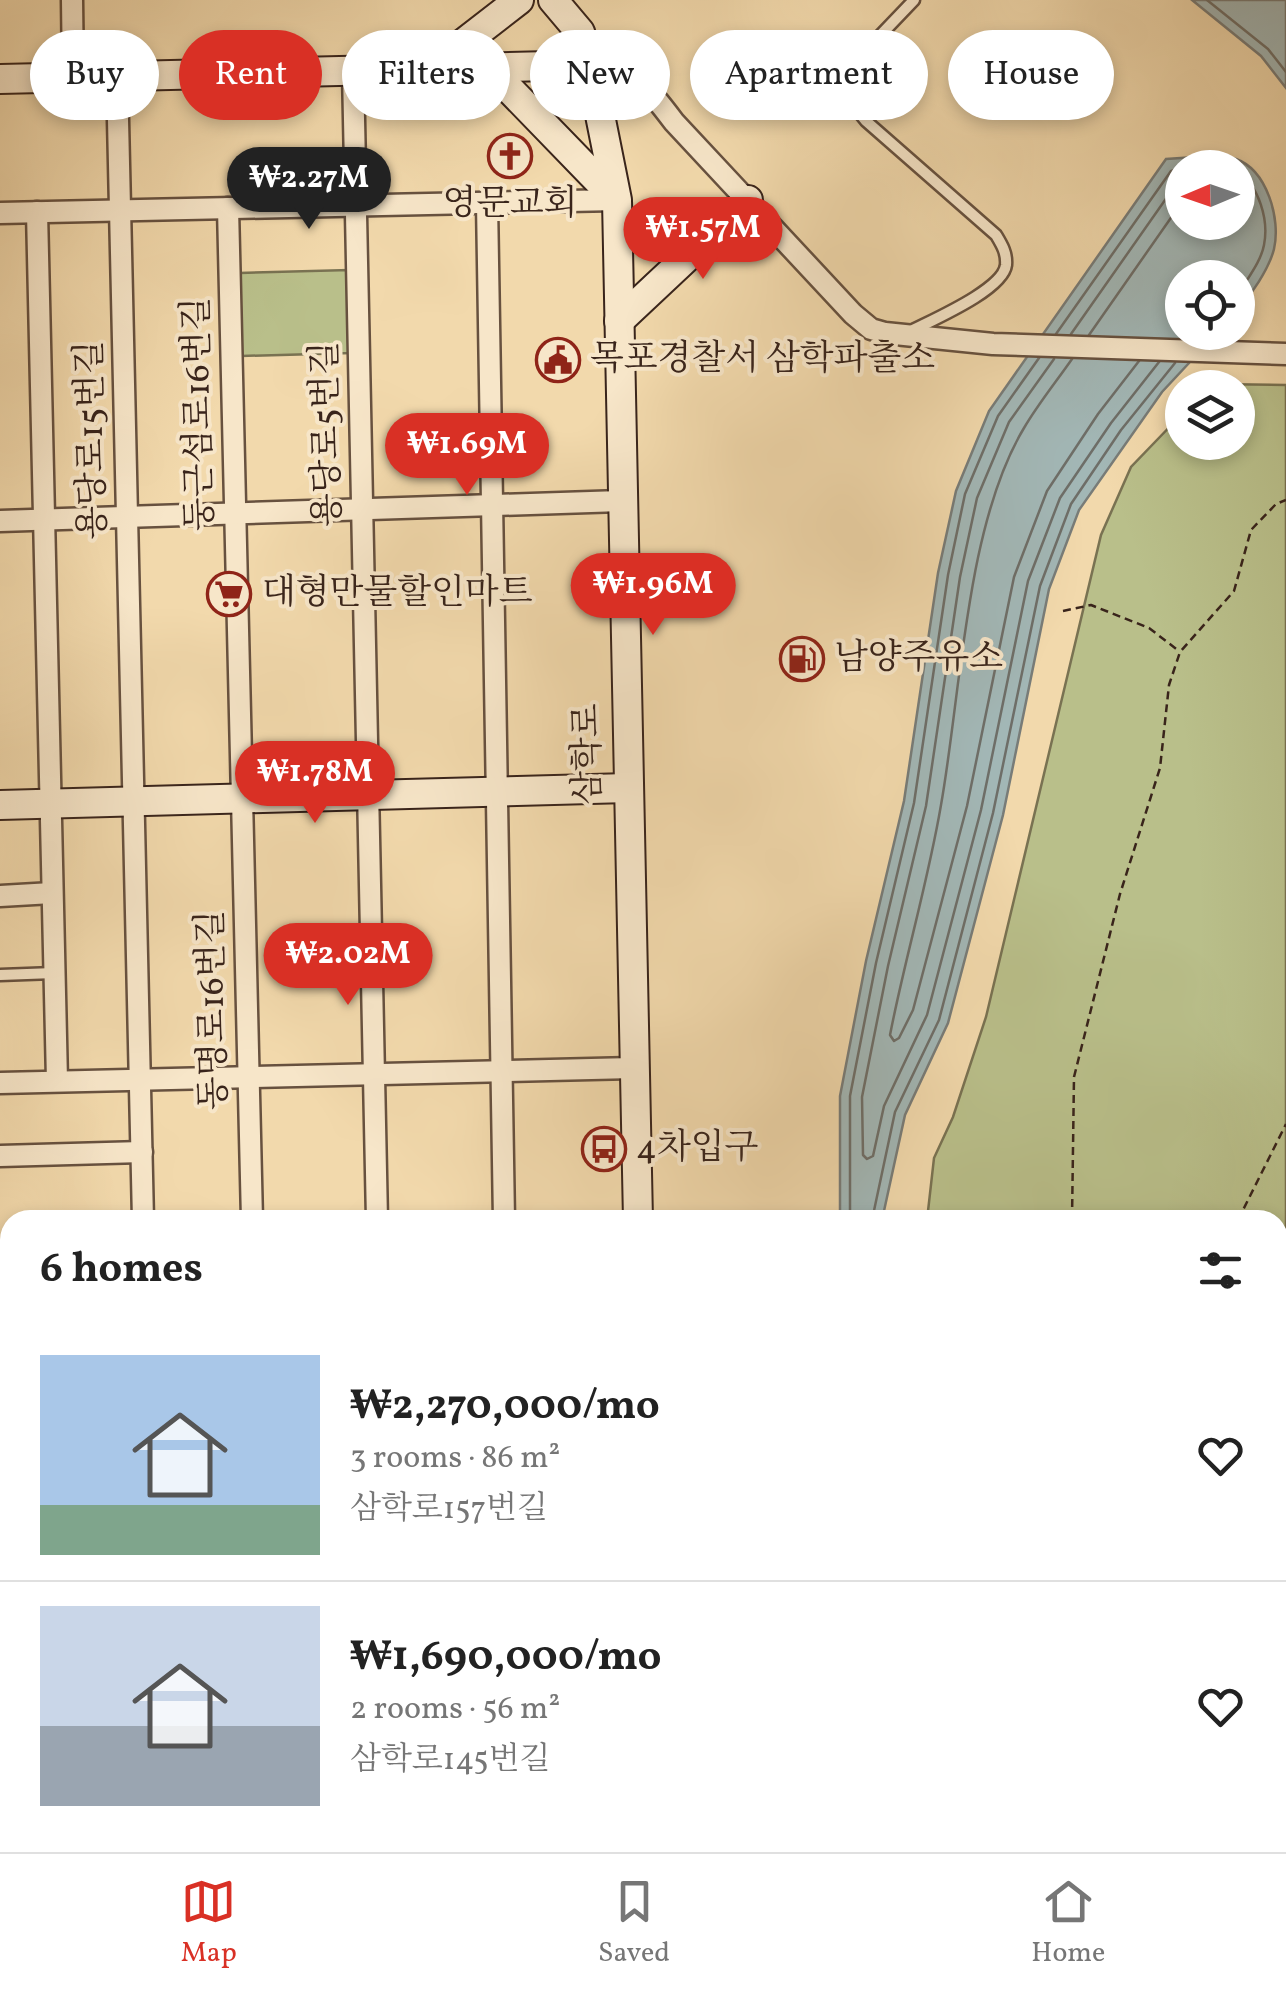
<!DOCTYPE html>
<html lang="en">
<head>
<meta charset="utf-8">
<style>
  :root { --surface:#fff; --page:#f2f2f2; --text:#222; --muted:#767676; --line:#e0e0e0; --accent:#d93025 }
  body { margin:0; font-family:Vollkorn,"Noto Serif KR",serif; background:var(--page); color:var(--text); height:100vh; display:flex; flex-direction:column; font-size:38px; white-space:nowrap }
  * { box-sizing:border-box; margin:0 }
  p { font-size:32px; color:var(--muted) }
  .icon { flex:none; width:55px; height:55px; fill:none; stroke:currentColor; stroke-width:2; stroke-linecap:round; stroke-linejoin:round }
  .map { position:relative; flex:1; overflow:hidden }
  .details { position:absolute; left:0px; top:1210px; width:1288px; height:642px; display:flex; flex-direction:column; background:var(--surface); border-radius:30px 30px 0 0; box-shadow:0 5px 15px #0003 }
  .details>* { flex:none }
  .top-card { position:absolute; left:30px; top:30px; width:1228px; height:90px; display:flex; gap:20px }
  .needle { width:65px; rotate:268deg }
  .fabs { position:absolute; left:1165px; top:150px; display:grid; gap:20px }
  .fabs a { display:grid; place-items:center; width:90px; height:90px; border-radius:50%; background:var(--surface); box-shadow:0 5px 15px #0003; font-size:50px }
  .price { position:absolute; translate:-50% -85px; padding:0 22px; border-radius:35px; background:var(--accent); color:#fff; font-size:32px; line-height:65px; filter:drop-shadow(0 2px 5px #0008) }
  .price::after { content:''; position:absolute; left:50%; top:60px; width:30px; height:22px; margin-left:-15px; background:inherit; clip-path:polygon(0 0,100% 0,50% 100%) }
  .price.current { background:#222; color:#fff }
  ul { padding:0; list-style:none }
  li { display:flex; align-items:center; gap:30px; height:250px; padding:0 40px }
  li+li { border-top:2px solid var(--line) }
  li span { display:grid; place-items:center; flex:none; width:280px; height:200px; border-radius:0px; color:#555 }
  li>.icon { margin-inline-start:auto }
  span .icon { width:120px; height:120px; fill:#fffc; stroke-width:1 }
  li b { font-size:42px }
  h2 { display:flex; justify-content:space-between; align-items:center; height:120px; padding:0 40px; font-size:42px }
  .chip { padding:0 35px; border-radius:45px; background:var(--surface); box-shadow:0 5px 15px #0003; font-size:35px; line-height:90px }
  .chip.current { background:var(--accent); color:#fff }
  .dock { display:flex; justify-content:space-around; align-items:center; height:140px; border-top:2px solid var(--line); background:var(--surface); font-size:28px; color:var(--muted) }
  .dock a { display:grid; justify-items:center; gap:5px }
  .dock .current { color:var(--accent) }
  .map>svg:first-child { display:block }
  .green { fill:#b9bf8a; stroke:#797252; stroke-width:2.5 }
  .water { fill:#a2b7b6; stroke:#787c78; stroke-width:2.5; fill-rule:evenodd }
  .lines { fill:none; stroke-linecap:round; stroke-linejoin:round }
  .shore { stroke:#6e6e68; stroke-width:2.5 }
  .lane-casing { stroke:#67513f; stroke-width:15 }
  .street-casing { stroke:#67513f; stroke-width:25 }
  .secondary-casing { stroke:#39241b; stroke-width:32 }
  .path { stroke:#39241b; stroke-width:2.5; stroke-dasharray:8 5; stroke-linecap:butt }
  .lane { stroke:#f7e6c9; stroke-width:10 }
  .street { stroke:#f7e6c9; stroke-width:20 }
  .secondary { stroke:#f7e6c9; stroke-width:28 }
  .labels { text-anchor:middle; dominant-baseline:central; stroke-width:8; stroke-linejoin:round; paint-order:stroke }
  .poi-label { font-size:35px; fill:#39241b; stroke:#f7e6c9; text-anchor:start }
  .street-label { font-size:35px; fill:#39241b; stroke:#f7e6c9 }
</style>
</head>
<body>
<div class="map">
<svg width="1286" height="1852" viewBox="0 0 1286 1852">
  <rect width="100%" height="100%" fill="#f2d9ac"/>
  <filter id="stains"><feTurbulence type="fractalNoise" baseFrequency=".002" numOctaves="4"/><feColorMatrix values="0 0 0 0 .2 0 0 0 0 .09 0 0 0 0 .02 0 0 0 .5 -.17"/></filter>
  <radialGradient id="worn" r=".72"><stop offset=".6" stop-color="#630" stop-opacity="0"/><stop offset="1" stop-color="#630" stop-opacity=".3"/></radialGradient>
  <!-- green -->
  <g class="green">
    <polygon points="349,270 351,353 242,356 240,273"/>
    <polygon points="1213,384 1286,385 1286,1574 1278,1592 1278,1220 927,1220 934,1158 953,1117 986,1017 1101,535 1131,467 1182,414 1182,442 1238,442 1238,388 1209,387"/>
    <polygon points="1286,1584 1286,1689 1278,1681 1278,1595"/>
  </g>
  <!-- water -->
  <g class="water">
    <polygon points="1192,0 1286,0 1286,88 1261,56"/>
    <path d="M1196,157C1208,158 1225,156 1236,159C1267,170 1281,219 1274,249C1269,269 1251,295 1238,310V278H1182V332L1217,333L1162,392L1079,510L1049,589L1003,815L948,1023L905,1115L882,1220H840V1096L866,961L904,801L938,573L956,491L989,411L1166,159ZM1182,168H1238V222H1182Z"/>
    <polygon points="1189,1843 1267,1843 1273,1852 1191,1852"/>
  </g>
  <g class="lines">
    <!-- shore -->
    <g class="shore">
      <polyline points="1207,0 1268,49 1286,72"/>
      <path d="M1238,172C1259,186 1269,220 1264,245C1261,262 1246,280 1238,295"/>
      <polyline points="1056,334 1171,171 1182,168"/>
      <polyline points="1071,334 1177,183 1182,181"/>
      <polyline points="1089,335 1182,202"/>
      <polyline points="1054,359 1009,422 977,498 960,577 926,806 888,966 862,1097 863,1155 867,1159 873,1156 884,1106 927,1015 981,810 1028,581 1060,498 1111,423 1159,362"/>
      <path d="M1072,359C1056,382 1038,404 1024,428C966,524 961,693 941,805C928,882 905,958 890,1035L894,1041L899,1038L913,1010L967,806L1014,577L1047,491L1098,414L1139,361"/>
      <polyline points="850,1220 850,1096 876,963 914,803 948,575 965,494 998,416 1039,358"/>
      <polyline points="872,1220 895,1112 939,1020 993,813 1040,586 1071,504 1121,430 1175,363"/>
    </g>
    <defs>
      <g id="lane">
        <path d="M909,332C932,320 1003,290 1006,265C1007,253 1002,245 996,235L866,121L844,94L849,68L914,0"/>
        <polyline points="0,975 54,973"/>
        <polyline points="1278,1608 1286,1598"/>
        <polyline points="496,1852 530,1842"/>
      </g>
      <g id="street">
        <polyline points="72,0 73,77"/>
        <path d="M590,65C637,74 646,85 674,122L853,314L871,329L885,333L993,344L1286,354"/>
        <polyline points="353,71 377,1220"/>
        <polyline points="117,76 143,1220"/>
        <polyline points="487,203 504,1220"/>
        <polyline points="228,208 252,1220"/>
        <polyline points="37,212 57,1081"/>
        <polyline points="0,213 617,200"/>
        <polyline points="0,521 621,501"/>
        <polyline points="0,896 52,893"/>
        <polyline points="0,1083 633,1068"/>
        <polyline points="0,1156 142,1152"/>
        <polyline points="0,1423 10,1423"/>
        <polyline points="0,1672 10,1671"/>
        <polyline points="32,1842 32,1852"/>
        <polyline points="160,1842 160,1852"/>
        <polyline points="305,1842 305,1852"/>
        <polyline points="859,1842 868,1852"/>
        <polyline points="188,1852 217,1842"/>
        <polyline points="762,1852 777,1842"/>
      </g>
      <g id="secondary">
        <polyline points="553,0 580,32 590,65 617,200 638,1220"/>
        <polyline points="488,67 616,199"/>
        <polyline points="430,69 519,0"/>
        <polyline points="0,79 590,65"/>
        <polyline points="619,321 748,200"/>
        <polyline points="0,805 628,788"/>
        <polyline points="0,1512 10,1512"/>
        <polyline points="673,1842 674,1852"/>
      </g>
    </defs>
    <!-- lane casing -->
    <use href="#lane" class="lane-casing"/>
    <!-- street casing -->
    <use href="#street" class="street-casing"/>
    <!-- secondary casing -->
    <use href="#secondary" class="secondary-casing"/>
    <!-- path -->
    <g class="path">
      <polyline points="1063,611 1091,605 1149,628 1179,651"/>
      <polyline points="1072,1220 1074,1077 1120,894 1160,768 1169,685 1180,652 1234,591 1251,530 1276,504 1286,500"/>
      <polyline points="1238,1220 1286,1124"/>
      <polyline points="1278,1242 1286,1238"/>
      <polyline points="1279,1692 1286,1710"/>
      <polyline points="1278,1729 1286,1730"/>
    </g>
    <!-- lane -->
    <use href="#lane" class="lane"/>
    <!-- street -->
    <use href="#street" class="street"/>
    <!-- secondary -->
    <use href="#secondary" class="secondary"/>
  </g>
  <!-- icons -->
  <defs>
    <symbol id="church-ring" viewBox="-11 -11 22 22"><circle r="9.5" fill="#f7e6c9" stroke="#8f2418" stroke-width="1.5"/><path d="M-1.2-6h2.4v3.5h3.3v2.4h-3.3V6h-2.4V-.1h-3.3v-2.4h3.3Z" fill="#8f2418"/></symbol>
    <symbol id="civic-ring" viewBox="-11 -11 22 22"><circle r="9.5" fill="#f7e6c9" stroke="#8f2418" stroke-width="1.5"/><path d="M-.6-6.5H3V-4.5H.6V-3L4-1V1h2V6H-6V1h2V-1L-.6-3ZM-1.2 2.5V6h2.4V2.5Z" fill="#8f2418"/></symbol>
    <symbol id="supermarket-ring" viewBox="-11 -11 22 22"><circle r="9.5" fill="#f7e6c9" stroke="#8f2418" stroke-width="1.5"/><path d="M-6-5.5h2.5l.6 2H6L4.5 2H-2.5L-4.4-4H-6ZM-1.5 3.2a1.3 1.3 0 1 0 .1 0ZM3 3.2a1.3 1.3 0 1 0 .1 0Z" fill="#8f2418"/></symbol>
    <symbol id="fuel-ring" viewBox="-11 -11 22 22"><circle r="9.5" fill="#f7e6c9" stroke="#8f2418" stroke-width="1.5"/><path d="M-5.5-6h7V0h2V4h1.3V-2.5L3-4.5l.8-.8L6-3V5H2.5V1h-1V6h-7ZM-4.2-4.7v3.2H.2V-4.7Z" fill="#8f2418"/></symbol>
    <symbol id="bus-ring" viewBox="-11 -11 22 22"><circle r="9.5" fill="#f7e6c9" stroke="#8f2418" stroke-width="1.5"/><path d="M-5-6H5V4H4V6H2V4H-2V6H-4V4H-5ZM-3.5-4V0h7V-4ZM-3.5 1.2v1.5H-2V1.2ZM2 1.2v1.5H3.5V1.2Z" fill="#8f2418"/></symbol>
  </defs>
  <g fill-rule="evenodd">
    <use href="#church-ring" x="485" y="131" width="50" height="50"/>
    <use href="#civic-ring" x="533" y="335" width="50" height="50"/>
    <use href="#supermarket-ring" x="204" y="569" width="50" height="50"/>
    <use href="#fuel-ring" x="777" y="634" width="50" height="50"/>
    <use href="#bus-ring" x="579" y="1124" width="50" height="50"/>
  </g>
  <g class="labels">
    <!-- poi labels -->
    <g class="poi-label">
      <text x="510" y="205" text-anchor="middle">영문교회</text>
      <text x="590" y="360">목포경찰서 삼학파출소</text>
      <text x="262" y="594">대형만물할인마트</text>
      <text x="834" y="659">남양주유소</text>
      <text x="636" y="1149">4차입구</text>
    </g>
    <!-- street labels -->
    <g class="street-label">
      <text transform="translate(200 414) rotate(-91)">둥근섬로16번길</text>
      <text transform="translate(328 434) rotate(-91)">용당로5번길</text>
      <text transform="translate(93 440) rotate(-91)">용당로15번길</text>
      <text transform="translate(589 754) rotate(-91)">삼학로</text>
      <text transform="translate(214 1010) rotate(-91)">동명로16번길</text>
    </g>
  </g>
  <rect width="100%" height="100%" filter="url(#stains)"/>
  <rect width="100%" height="100%" fill="url(#worn)"/>
</svg>
<div class="fabs">
<a><svg class="needle" viewBox="-14 -14 28 28"><path d="M0-13l5 13h-10z" fill="#e53935"/><path d="M0 13l5-13h-10z" fill="#767676"/></svg></a>
<a><svg class="icon" aria-label="locate" viewBox="0 0 24 24"><circle cx="12" cy="12" r="6"/><path d="M12 2v4M12 18v4M2 12h4M18 12h4"/></svg></a>
<a><svg class="icon" aria-label="layers" viewBox="0 0 24 24"><path d="M12 4l9 5-9 5-9-5zM3 14l9 5 9-5"/></svg></a>
</div>
<b class="price current" style="left:309px;top:232px">₩2.27M</b>
<b class="price" style="left:703px;top:282px">₩1.57M</b>
<b class="price" style="left:467px;top:498px">₩1.69M</b>
<b class="price" style="left:653px;top:638px">₩1.96M</b>
<b class="price" style="left:315px;top:826px">₩1.78M</b>
<b class="price" style="left:348px;top:1008px">₩2.02M</b>
<div class="top-card">
<a class="chip">Buy</a>
<a class="chip current">Rent</a>
<a class="chip">Filters</a>
<a class="chip">New</a>
<a class="chip">Apartment</a>
<a class="chip">House</a>
</div>
<section class="details">
<h2>6 homes<svg class="icon" aria-label="filters" viewBox="0 0 24 24"><path d="M4 7h16M4 17h16"/><circle cx="9" cy="7" r="2"/><circle cx="15" cy="17" r="2"/></svg></h2>
<ul>
<li><span style="background:linear-gradient(#a9c7e8 75%,#7fa58c 0)"><svg class="icon" aria-label="home" viewBox="0 0 24 24"><path d="M3 11l9-7 9 7M6 9v11h12V9"/></svg></span><div><b>₩2,270,000/mo</b><p>3 rooms · 86 m²</p><p>삼학로157번길</p></div><svg class="icon" aria-label="heart" viewBox="0 0 24 24"><path d="M12 20l-8-8c-3-5 5-10 8-4 3-6 11-1 8 4z"/></svg></li>
<li><span style="background:linear-gradient(#c9d6e8 60%,#9aa5b1 0)"><svg class="icon" aria-label="home" viewBox="0 0 24 24"><path d="M3 11l9-7 9 7M6 9v11h12V9"/></svg></span><div><b>₩1,690,000/mo</b><p>2 rooms · 56 m²</p><p>삼학로145번길</p></div><svg class="icon" aria-label="heart" viewBox="0 0 24 24"><path d="M12 20l-8-8c-3-5 5-10 8-4 3-6 11-1 8 4z"/></svg></li>
</ul>
</section>
</div>
<nav class="dock">
<a class="current"><svg class="icon" aria-label="map" viewBox="0 0 24 24"><path d="M3 6l6-2 6 2 6-2v14l-6 2-6-2-6 2zM9 4v14M15 6v14"/></svg>Map</a>
<a><svg class="icon" aria-label="saved" viewBox="0 0 24 24"><path d="M7 4h10v16l-5-4-5 4z"/></svg>Saved</a>
<a><svg class="icon" aria-label="home" viewBox="0 0 24 24"><path d="M3 11l9-7 9 7M6 9v11h12V9"/></svg>Home</a>
</nav>
</body>
</html>
